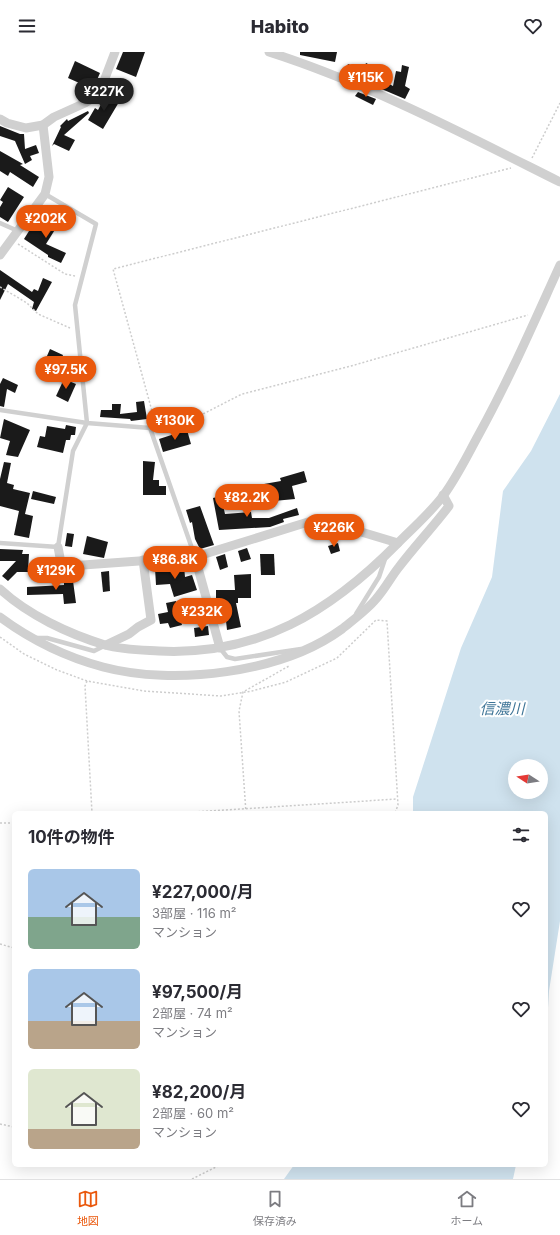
<!DOCTYPE html>
<html lang="ja">
<head>
<meta charset="utf-8">
<style>
  :root { --surface:#fff; --page:#f7f7f7; --text:#2b2b33; --muted:#7c7c81; --line:#e1e1e2; --accent:#ea580c }
  body { margin:0; font-family:Inter,"Noto Sans JP",sans-serif; background:var(--page); color:var(--text); height:100vh; display:flex; flex-direction:column; font-size:15px; white-space:nowrap }
  * { box-sizing:border-box; margin:0 }
  p { font-size:13px; color:var(--muted) }
  .icon { flex:none; width:22px; height:22px; fill:none; stroke:currentColor; stroke-width:2; stroke-linecap:round; stroke-linejoin:round }
  .map { position:relative; flex:1; overflow:hidden }
  .panel { position:absolute; left:12px; top:759px; width:536px; height:356px; display:flex; flex-direction:column; background:var(--surface); border-radius:6px; box-shadow:0 4px 16px #0002 }
  .panel>* { flex:none }
  .needle { width:26px; rotate:282deg }
  .fabs { position:absolute; left:508px; top:707px; display:grid; gap:8px }
  .fabs a { display:grid; place-items:center; width:40px; height:40px; border-radius:50%; background:var(--surface); box-shadow:0 4px 16px #0002; font-size:20px }
  .price { position:absolute; translate:-50% -34px; padding:0 9px; border-radius:14px; background:var(--accent); color:#fff; font-size:13px; line-height:26px; filter:drop-shadow(0 1px 2px #0008) }
  .price::after { content:''; position:absolute; left:50%; top:24px; width:12px; height:9px; margin-left:-6px; background:inherit; clip-path:polygon(0 0,100% 0,50% 100%) }
  .price.current { background:#222; color:#fff }
  ul { padding:0; list-style:none }
  li { display:flex; align-items:center; gap:12px; height:100px; padding:0 16px }
  li span { display:grid; place-items:center; flex:none; width:112px; height:80px; border-radius:6px; color:#555 }
  li>.icon { margin-inline-start:auto }
  span .icon { width:48px; height:48px; fill:#fffc; stroke-width:1 }
  li b { font-size:17px }
  h2 { display:flex; justify-content:space-between; align-items:center; height:48px; padding:0 16px; font-size:17px }
  header { display:flex; justify-content:space-between; align-items:center; height:52px; padding:0 16px; background:var(--surface); font-size:18px; font-weight:800 }
  .tab-bar { display:flex; justify-content:space-around; align-items:center; height:56px; border-top:1px solid var(--line); background:var(--surface); font-size:11px; color:var(--muted) }
  .tab-bar a { display:grid; justify-items:center; gap:2px }
  .tab-bar .current { color:var(--accent) }
  .map>svg:first-child { display:block }
  .water { fill:#cfe2ee; fill-rule:evenodd }
  .building { fill:#1a1a1a }
  .lines { fill:none; stroke-linecap:round; stroke-linejoin:round }
  .path { stroke:#cdcdcd; stroke-width:1.5; stroke-dasharray:2 2; stroke-linecap:butt }
  .service { stroke:#d0d0d0; stroke-width:4.5 }
  .minor { stroke:#d0d0d0; stroke-width:9 }
  .labels { text-anchor:middle; dominant-baseline:central; stroke-width:4; stroke-linejoin:round; paint-order:stroke }
  .water-label { font-size:15px; font-style:italic; fill:#3f7597; stroke:#fff }
</style>
</head>
<body>
<header><svg class="icon" aria-label="menu" viewBox="0 0 24 24"><path d="M4 6h16M4 12h16M4 18h16"/></svg>Habito<svg class="icon" aria-label="heart" viewBox="0 0 24 24"><path d="M12 20l-8-8c-3-5 5-10 8-4 3-6 11-1 8 4z"/></svg></header>
<div class="map">
<svg width="560" height="1127" viewBox="0 0 560 1127">
  <rect width="100%" height="100%" fill="#fff"/>
  <!-- water -->
  <g class="water">
    <path d="M560,342V869L549,939L546,990V761H413V745L461,596L492,525L503,439L531,399ZM515,714H541V740H515Z"/>
    <polygon points="294,1113 516,1113 513,1127 284,1127"/>
  </g>
  <!-- building -->
  <g class="building">
    <polygon points="123,0 145,0 136,25 116,17"/>
    <polygon points="300,0 337,0 335,10 300,3"/>
    <polygon points="75,9 100,21 93,37 68,26"/>
    <polygon points="366,11 376,16 372,23 393,34 396,19 401,20 402,13 409,15 405,34 410,37 405,47 344,21 348,12 363,18"/>
    <polygon points="358,40 376,47 373,53 355,44"/>
    <polygon points="106,43 119,50 103,77 88,68 95,56 98,58"/>
    <polygon points="88,59 89,61 64,83 75,88 69,99 54,92 52,94 61,75 60,74 67,67 68,69"/>
    <polygon points="0,74 20,82 24,82 25,97 36,93 39,101 30,104 32,108 25,112 15,89 0,84"/>
    <polygon points="0,99 23,112 20,113 39,125 33,135 10,120 8,124 0,119"/>
    <polygon points="8,135 24,145 8,170 0,165 0,155 3,150 0,148"/>
    <polygon points="53,163 64,170 60,177 56,176 46,192 66,201 61,211 48,205 48,203 24,187 34,171 46,179"/>
    <polygon points="0,218 32,240 34,237 38,239 43,226 52,230 36,259 32,257 34,250 8,232 0,248"/>
    <polygon points="50,297 63,303 62,306 73,311 68,321 44,311"/>
    <polygon points="3,326 18,333 15,341 7,337 4,355 0,354 0,332"/>
    <polygon points="64,327 76,332 68,350 56,344"/>
    <polygon points="144,349 147,367 131,369 130,367 100,365 101,358 112,358 112,352 121,352 120,362 137,360 136,350"/>
    <polygon points="4,367 30,378 18,405 6,403 10,389 0,386"/>
    <polygon points="66,373 76,375 75,383 71,383 70,388 66,388 63,401 37,395 40,384 45,385 47,374 65,377"/>
    <polygon points="187,378 191,392 163,400 159,387"/>
    <polygon points="143,409 155,410 153,428 159,428 159,434 166,434 166,443 143,443"/>
    <polygon points="4,410 11,411 7,431 14,433 13,437 30,441 25,462 33,464 29,486 14,483 19,459 0,454 0,427"/>
    <polygon points="304,419 307,430 292,434 295,447 263,450 262,441 265,441 264,432 281,429 280,426"/>
    <polygon points="33,439 56,445 54,452 31,447"/>
    <polygon points="221,444 225,462 251,460 252,466 269,466 297,456 299,463 283,467 284,470 270,475 219,478 213,446"/>
    <polygon points="200,454 214,493 200,497 195,487 192,470 190,471 186,458"/>
    <polygon points="67,481 74,482 72,495 65,494"/>
    <polygon points="87,484 108,490 104,506 83,502"/>
    <polygon points="338,491 340,499 331,502 328,494"/>
    <polygon points="247,496 251,507 241,510 238,499"/>
    <polygon points="0,497 23,498 22,502 29,502 28,520 17,520 8,529 2,524 16,509 0,509"/>
    <polygon points="225,502 228,515 220,518 216,505"/>
    <polygon points="260,502 274,502 275,523 261,523"/>
    <polygon points="184,514 185,525 192,523 197,538 174,545 170,532 156,533 155,516"/>
    <polygon points="109,519 110,539 103,540 101,520"/>
    <polygon points="251,522 251,546 238,546 238,551 236,551 241,575 227,578 224,551 216,551 216,538 235,538 234,523"/>
    <polygon points="64,527 73,529 76,551 64,552 63,542 27,543 27,535 64,533"/>
    <polygon points="176,549 182,573 170,576 168,571 160,572 158,562 168,560 166,551"/>
    <polygon points="208,574 209,583 195,585 194,576"/>
  </g>
  <g class="lines">
    <!-- path -->
    <g class="path">
      <polyline points="532,106 560,51"/>
      <polyline points="18,192 65,222 75,224"/>
      <polyline points="0,235 27,251 38,262 70,276"/>
      <polyline points="155,370 113,217 511,116"/>
      <polyline points="156,370 201,363 242,342 351,314 528,263"/>
      <polyline points="0,585 24,602 57,618 87,629 144,639 221,644 252,639 286,630 337,606 376,568 387,569 398,753 395,761"/>
      <polyline points="87,629 85,634 92,761"/>
      <polyline points="178,761 397,747"/>
      <polyline points="246,761 239,659 243,640 289,614"/>
      <polyline points="0,771 14,771"/>
      <polyline points="0,892 14,896"/>
      <polyline points="0,1072 14,1075"/>
      <polyline points="192,1127 220,1113"/>
    </g>
    <!-- service -->
    <g class="service">
      <polyline points="0,171 18,179"/>
      <polyline points="0,358 87,371 150,376 195,505"/>
      <polyline points="0,491 58,495 73,399 87,371 75,253 96,172 45,142"/>
      <polyline points="356,562 379,525 385,507"/>
      <polyline points="36,586 47,586 94,599 104,594"/>
      <polyline points="220,596 227,605 235,607 301,597"/>
    </g>
    <!-- minor -->
    <g class="minor">
      <path d="M269,0C369,32 466,83 560,130"/>
      <polyline points="0,67 7,71 26,76 43,73 54,65 85,51 99,42 115,0"/>
      <polyline points="0,203 45,142 49,125 43,73"/>
      <polyline points="58,495 61,511 69,514 195,505 308,470 328,470 398,491"/>
      <polyline points="195,505 220,596"/>
      <path d="M0,537C28,563 69,582 105,593C123,598 141,598 159,599C258,604 330,560 398,491C413,476 430,461 443,444C457,425 467,404 478,384C509,328 534,270 560,213"/>
      <path d="M0,565C31,588 66,605 103,615C174,634 282,621 342,577C353,568 367,558 376,547C385,537 391,525 399,515C415,494 433,475 449,454L443,443"/>
      <polyline points="106,593 129,582 138,575 151,568 143,508"/>
    </g>
  </g>
  <g class="labels">
    <!-- water labels -->
    <g class="water-label">
      <text x="502" y="656">信濃川</text>
    </g>
  </g>
</svg>
<div class="fabs">
<a><svg class="needle" viewBox="-14 -14 28 28"><path d="M0-13l5 13h-10z" fill="#e53935"/><path d="M0 13l5-13h-10z" fill="#7c7c81"/></svg></a>
</div>
<b class="price" style="left:366px;top:46px">¥115K</b>
<b class="price current" style="left:104px;top:60px">¥227K</b>
<b class="price" style="left:46px;top:187px">¥202K</b>
<b class="price" style="left:66px;top:338px">¥97.5K</b>
<b class="price" style="left:175px;top:389px">¥130K</b>
<b class="price" style="left:247px;top:466px">¥82.2K</b>
<b class="price" style="left:334px;top:496px">¥226K</b>
<b class="price" style="left:175px;top:528px">¥86.8K</b>
<b class="price" style="left:56px;top:539px">¥129K</b>
<b class="price" style="left:202px;top:580px">¥232K</b>
<section class="panel">
<h2>10件の物件<svg class="icon" aria-label="filters" viewBox="0 0 24 24"><path d="M4 7h16M4 17h16"/><circle cx="9" cy="7" r="2"/><circle cx="15" cy="17" r="2"/></svg></h2>
<ul>
<li><span style="background:linear-gradient(#a9c7e8 60%,#7fa58c 0)"><svg class="icon" aria-label="home" viewBox="0 0 24 24"><path d="M3 11l9-7 9 7M6 9v11h12V9"/></svg></span><div><b>¥227,000/月</b><p>3部屋 · 116 m²</p><p>マンション</p></div><svg class="icon" aria-label="heart" viewBox="0 0 24 24"><path d="M12 20l-8-8c-3-5 5-10 8-4 3-6 11-1 8 4z"/></svg></li>
<li><span style="background:linear-gradient(#a9c7e8 65%,#b9a48a 0)"><svg class="icon" aria-label="home" viewBox="0 0 24 24"><path d="M3 11l9-7 9 7M6 9v11h12V9"/></svg></span><div><b>¥97,500/月</b><p>2部屋 · 74 m²</p><p>マンション</p></div><svg class="icon" aria-label="heart" viewBox="0 0 24 24"><path d="M12 20l-8-8c-3-5 5-10 8-4 3-6 11-1 8 4z"/></svg></li>
<li><span style="background:linear-gradient(#dfe7d0 75%,#b9a48a 0)"><svg class="icon" aria-label="home" viewBox="0 0 24 24"><path d="M3 11l9-7 9 7M6 9v11h12V9"/></svg></span><div><b>¥82,200/月</b><p>2部屋 · 60 m²</p><p>マンション</p></div><svg class="icon" aria-label="heart" viewBox="0 0 24 24"><path d="M12 20l-8-8c-3-5 5-10 8-4 3-6 11-1 8 4z"/></svg></li>
</ul>
</section>
</div>
<nav class="tab-bar">
<a class="current"><svg class="icon" aria-label="map" viewBox="0 0 24 24"><path d="M3 6l6-2 6 2 6-2v14l-6 2-6-2-6 2zM9 4v14M15 6v14"/></svg>地図</a>
<a><svg class="icon" aria-label="saved" viewBox="0 0 24 24"><path d="M7 4h10v16l-5-4-5 4z"/></svg>保存済み</a>
<a><svg class="icon" aria-label="home" viewBox="0 0 24 24"><path d="M3 11l9-7 9 7M6 9v11h12V9"/></svg>ホーム</a>
</nav>
</body>
</html>
